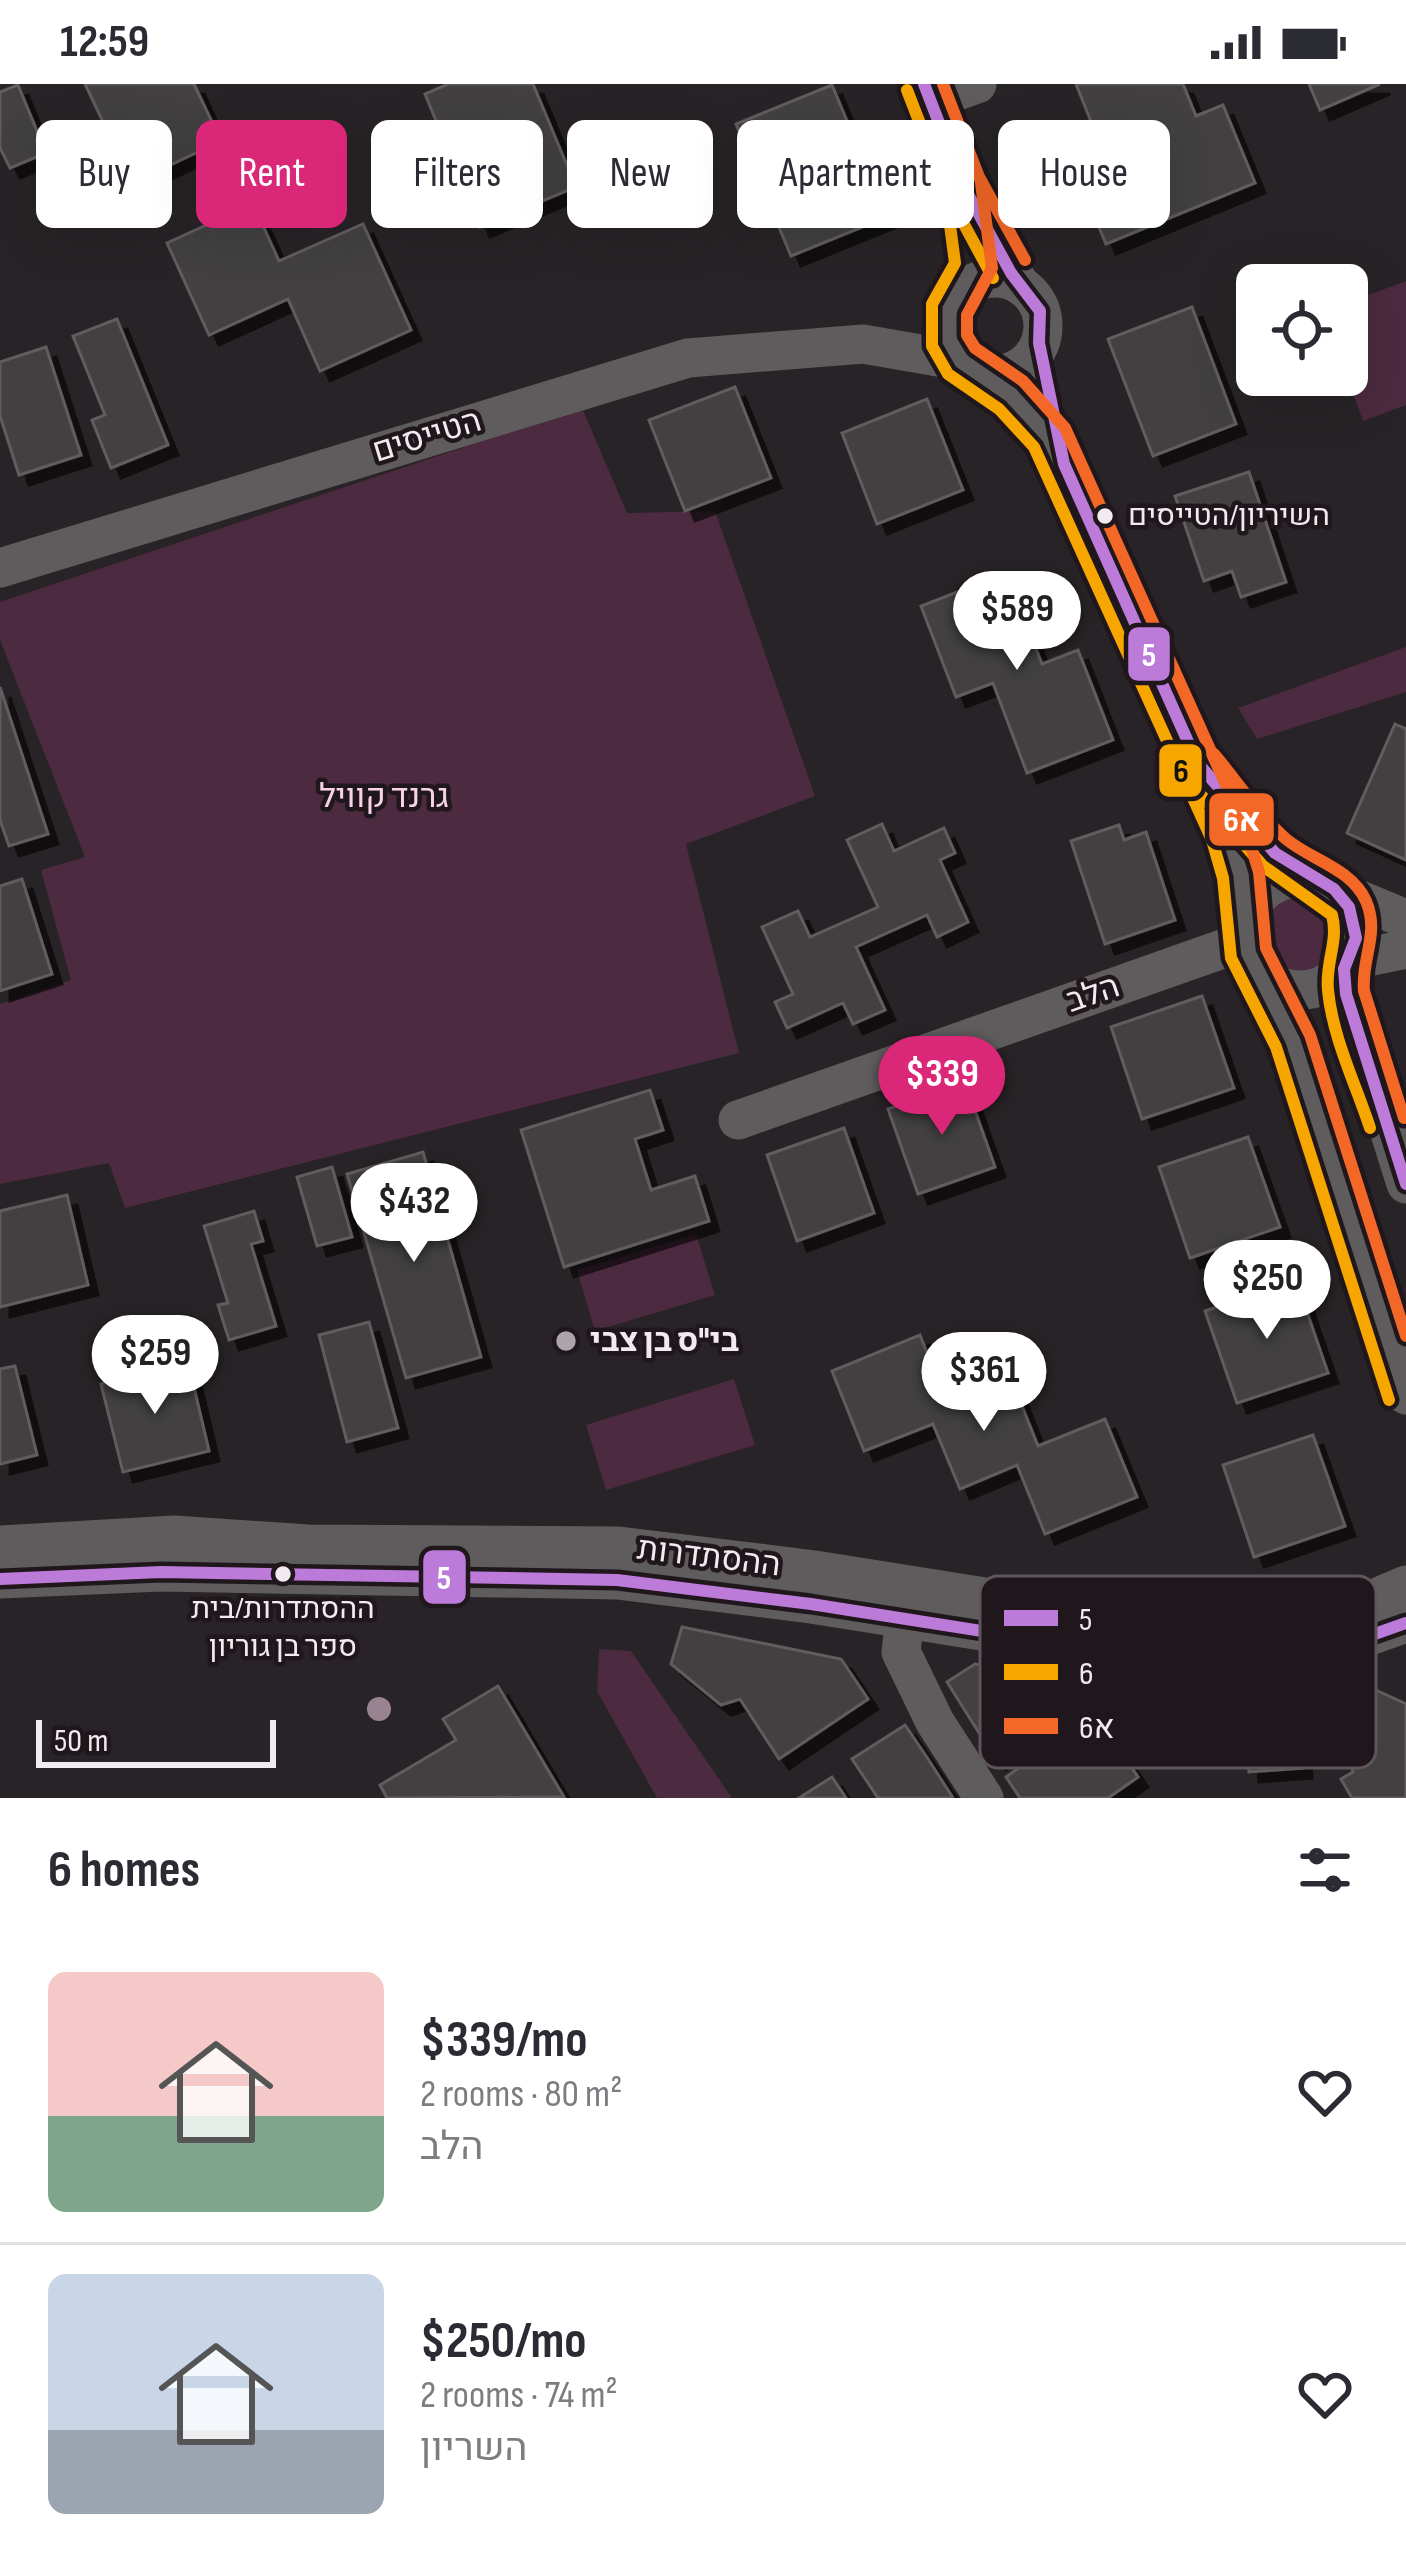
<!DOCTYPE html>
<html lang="en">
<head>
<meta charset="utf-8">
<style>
  :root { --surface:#fff; --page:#f2f2f3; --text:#2b2b33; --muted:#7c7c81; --line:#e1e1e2; --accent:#db2777 }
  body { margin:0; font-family:"Sofia Sans Condensed",Heebo,sans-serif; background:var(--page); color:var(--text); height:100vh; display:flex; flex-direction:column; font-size:45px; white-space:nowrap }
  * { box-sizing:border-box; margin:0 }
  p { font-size:39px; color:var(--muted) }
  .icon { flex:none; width:66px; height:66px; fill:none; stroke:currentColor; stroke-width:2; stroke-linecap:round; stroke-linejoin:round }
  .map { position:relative; height:1714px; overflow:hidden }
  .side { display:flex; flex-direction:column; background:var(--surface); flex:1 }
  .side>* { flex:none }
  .hud { position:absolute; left:36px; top:36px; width:1335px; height:108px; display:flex; gap:24px }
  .fabs { position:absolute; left:1236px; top:180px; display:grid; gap:24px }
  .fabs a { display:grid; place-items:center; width:132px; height:132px; border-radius:18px; background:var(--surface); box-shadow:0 12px 48px #0002; font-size:60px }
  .scale { position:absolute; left:36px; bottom:30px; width:240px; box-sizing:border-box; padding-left:12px; border:6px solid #f1eaee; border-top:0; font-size:33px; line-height:42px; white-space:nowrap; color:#f1eaee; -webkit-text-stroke:9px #20171c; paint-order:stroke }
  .price { position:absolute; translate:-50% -102px; padding:0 27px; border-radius:42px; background:#fff; color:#222; font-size:39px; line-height:78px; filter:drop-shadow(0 3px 6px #0008) }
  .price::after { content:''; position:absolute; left:50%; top:72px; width:36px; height:27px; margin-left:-18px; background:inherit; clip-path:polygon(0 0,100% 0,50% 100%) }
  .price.current { background:var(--accent); color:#fff }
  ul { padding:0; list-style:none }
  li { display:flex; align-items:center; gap:36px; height:300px; padding:0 48px }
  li+li { border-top:3px solid var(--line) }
  li span { display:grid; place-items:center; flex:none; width:336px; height:240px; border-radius:18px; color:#555 }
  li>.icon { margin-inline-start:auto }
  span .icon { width:144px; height:144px; fill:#fffc; stroke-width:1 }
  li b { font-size:51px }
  h2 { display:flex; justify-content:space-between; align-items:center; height:144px; padding:0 48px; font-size:51px }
  .pill { padding:0 42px; border-radius:18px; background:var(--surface); box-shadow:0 12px 48px #0002; font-size:42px; line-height:108px }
  .pill.current { background:var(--accent); color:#fff }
  .status { display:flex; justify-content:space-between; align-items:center; height:84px; padding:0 60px; background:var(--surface); direction:ltr }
  .status svg { height:33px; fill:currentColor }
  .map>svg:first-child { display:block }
  .green { fill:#4c2a3f }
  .building { fill:#433f41; stroke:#605b5e; stroke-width:3; filter:url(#shadow) }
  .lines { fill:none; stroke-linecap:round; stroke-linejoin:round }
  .minor { stroke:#5e5c5d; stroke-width:39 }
  .bus-1-casing { stroke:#20171c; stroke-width:21 }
  .bus-2-casing { stroke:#20171c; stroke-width:21 }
  .bus-3-casing { stroke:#20171c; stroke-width:21 }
  .bus-1 { stroke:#bd7bd9; stroke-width:12 }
  .bus-2 { stroke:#f7a600; stroke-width:12 }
  .bus-3 { stroke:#f36827; stroke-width:12 }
  .tree { fill:#9a8390 }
  .bus-dot { fill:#f1eaee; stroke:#20171c; stroke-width:4.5 }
  .poi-dot { fill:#aba4a8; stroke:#20171c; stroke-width:4.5 }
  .labels { text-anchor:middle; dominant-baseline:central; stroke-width:9; stroke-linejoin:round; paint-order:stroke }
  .bus-label { font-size:30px; fill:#f1eaee; stroke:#20171c; text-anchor:start }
  .street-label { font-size:33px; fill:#f1eaee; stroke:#20171c }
  .park-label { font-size:33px; fill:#f7d2e6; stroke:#20171c }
  .poi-label { font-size:33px; font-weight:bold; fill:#f1eaee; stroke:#20171c; text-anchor:start }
  .key { fill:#20171c; stroke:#5f565b; stroke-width:3 }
  .key-label { font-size:33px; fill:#f1eaee }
  .line-badge { stroke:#20171c; stroke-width:4.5 }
  .badge-label { font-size:33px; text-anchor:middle; font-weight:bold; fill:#fff }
  .pale-badge-label { font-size:33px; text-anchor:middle; font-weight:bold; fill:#111 }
</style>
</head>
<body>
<div class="status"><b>12:59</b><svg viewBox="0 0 49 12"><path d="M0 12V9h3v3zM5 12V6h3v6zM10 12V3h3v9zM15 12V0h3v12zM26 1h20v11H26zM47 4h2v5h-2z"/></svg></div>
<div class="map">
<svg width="1406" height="1714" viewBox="0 0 1406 1714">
  <defs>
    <filter id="shadow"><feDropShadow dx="10" dy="10" stdDeviation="0" flood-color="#0009"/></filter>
  </defs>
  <rect width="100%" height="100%" fill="#282326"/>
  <!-- green -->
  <g class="green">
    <polygon points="1406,197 1406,321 1363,337 1346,291 1347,219"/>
    <polygon points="582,324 627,429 715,427 815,712 686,760 739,969 125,1124 109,1079 0,1100 0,920 71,896 41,786 85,773 0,556 0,518"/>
    <polygon points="1406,563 1406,608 1257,655 1238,624"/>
    <circle cx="1300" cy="850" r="40"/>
    <polygon points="696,1150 715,1211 595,1247 577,1186"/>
    <polygon points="734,1295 755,1361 606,1406 586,1341"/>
    <polygon points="599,1565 631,1567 732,1714 657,1714 597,1607"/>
  </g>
  <!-- building -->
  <g class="building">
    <polygon points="85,0 194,0 221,57 132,99"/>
    <polygon points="448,0 533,0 576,103 480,143 425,10"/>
    <polygon points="1076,0 1183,0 1196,32 1223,21 1255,99 1106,160 1084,107 1114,95"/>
    <polygon points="1309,0 1380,0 1320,26"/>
    <polygon points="18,1 46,69 10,84 0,64 0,8"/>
    <polygon points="832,1 887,133 791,172 736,40"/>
    <polygon points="253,120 279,177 363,140 411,246 320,287 288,215 209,251 167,159"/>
    <polygon points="1192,223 1236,340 1153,372 1108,255"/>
    <polygon points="117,235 168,361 111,384 92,336 105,331 73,252"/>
    <polygon points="46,263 81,371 19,391 0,332 0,278"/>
    <polygon points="735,303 771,394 685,427 649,336"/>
    <polygon points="927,315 963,406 877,440 842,349"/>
    <polygon points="1249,388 1286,498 1241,513 1232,487 1204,497 1175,412"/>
    <polygon points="1006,489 1042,580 1078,566 1113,656 1027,689 993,599 956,613 921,522"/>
    <polygon points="0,603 48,750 9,762 0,736"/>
    <polygon points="1395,640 1406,645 1406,776 1347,749"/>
    <polygon points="882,740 894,767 944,744 955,769 940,776 968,838 937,853 927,831 856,863 885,926 853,940 843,919 787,944 775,918 793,910 762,843 798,827 810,853 878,823 847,756"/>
    <polygon points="1119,741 1124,756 1146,748 1175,836 1105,860 1071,757"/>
    <polygon points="22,795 52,890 0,907 0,802"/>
    <polygon points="1202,912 1234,1004 1142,1035 1111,943"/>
    <polygon points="965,998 995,1083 918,1110 888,1025"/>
    <polygon points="650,1006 663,1046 635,1055 651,1106 695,1092 709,1137 564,1183 521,1046"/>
    <polygon points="844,1044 874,1129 797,1157 767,1071"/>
    <polygon points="1248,1053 1280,1143 1190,1174 1159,1083"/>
    <polygon points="423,1068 481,1273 406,1294 347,1090"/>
    <polygon points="332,1083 352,1153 317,1162 297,1093"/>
    <polygon points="67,1111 88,1201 0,1223 0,1127"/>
    <polygon points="254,1127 263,1157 251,1160 276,1242 229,1256 218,1221 228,1219 204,1142"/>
    <polygon points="1296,1196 1328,1289 1237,1319 1205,1227"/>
    <polygon points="369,1238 398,1344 347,1358 319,1251"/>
    <polygon points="920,1251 946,1317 1010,1292 1038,1362 1105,1335 1137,1413 1045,1450 1017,1381 960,1405 933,1340 864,1367 832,1287"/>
    <polygon points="188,1278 209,1367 123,1388 101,1300"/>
    <polygon points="15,1282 37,1371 0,1380 0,1285"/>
    <polygon points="1313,1351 1345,1442 1254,1473 1223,1381"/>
    <polygon points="682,1543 841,1575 868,1615 779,1675 740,1615 721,1621 671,1580"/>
    <polygon points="975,1580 1058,1598 1073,1623 996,1676 947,1598"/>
    <polygon points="498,1602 564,1713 387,1714 380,1701 456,1656 443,1635"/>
    <polygon points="1367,1602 1406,1620 1406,1714 1352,1714 1341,1695 1353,1688 1336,1623"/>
    <polygon points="1297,1610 1302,1684 1249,1688 1244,1613"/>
    <polygon points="1096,1631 1138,1693 1108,1714 1020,1714 1006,1693"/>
    <polygon points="905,1641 926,1672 953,1714 878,1714 852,1675"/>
    <polygon points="832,1693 846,1714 799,1714"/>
  </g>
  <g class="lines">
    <!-- minor -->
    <g class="minor">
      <polyline points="924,0 963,101 1020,201"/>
      <polyline points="930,17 977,0"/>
      <circle cx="995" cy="242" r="48"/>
      <polyline points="983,288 1031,329 1064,380 1229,750 1246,837"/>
      <polyline points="0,484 688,274 863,260 961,277"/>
      <polyline points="1224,711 1275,769 1316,796"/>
      <circle cx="1300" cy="850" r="56"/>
      <polyline points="1334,805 1406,835"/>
      <polyline points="1349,877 1406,865"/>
      <polyline points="1344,885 1346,910 1406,1100"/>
      <polyline points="1262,891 1293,956 1406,1311"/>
      <polyline points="738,1036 1245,857"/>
      <polyline points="0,1461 174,1451 308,1460 619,1462 815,1486 1198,1547 1324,1536 1406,1501"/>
      <polyline points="0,1495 161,1488 617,1496 811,1520 1197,1581 1310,1573 1406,1539"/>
      <polyline points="907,1512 901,1568 935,1638 984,1714"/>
    </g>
    <defs>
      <g id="bus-1">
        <polyline points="924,0 963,101 1011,189 1040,227 1039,259 1064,380 1197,678 1275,769 1334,805 1349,823 1356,854 1344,885 1346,910 1406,1100"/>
        <polyline points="0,1495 161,1488 617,1496 811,1520 1197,1581 1310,1573 1406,1539"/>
      </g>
      <g id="bus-2">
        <polyline points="907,6 946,107 993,194"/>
        <polyline points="945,103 955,179 932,220 932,262 948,290 999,325 1034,363 1212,756 1223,794 1231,874 1276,963 1389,1316"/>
        <path d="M1186,694L1263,782L1332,831C1339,858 1325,878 1328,906C1332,952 1356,1001 1370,1044"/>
      </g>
      <g id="bus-3">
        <polyline points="943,0 979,93 1025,176"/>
        <polyline points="981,99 992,184 967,231 967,251 975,264 1023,297 1065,344 1245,743 1259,788 1266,864 1310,951 1406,1252"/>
        <path d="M1214,670C1237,697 1259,731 1286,755C1311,776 1351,784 1366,817C1380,850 1361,874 1364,907L1404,1034"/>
      </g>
    </defs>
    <!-- bus-1 casing -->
    <use href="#bus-1" class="bus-1-casing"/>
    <!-- bus-2 casing -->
    <use href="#bus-2" class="bus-2-casing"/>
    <!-- bus-3 casing -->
    <use href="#bus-3" class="bus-3-casing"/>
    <!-- bus-1 -->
    <use href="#bus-1" class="bus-1"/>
    <!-- bus-2 -->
    <use href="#bus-2" class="bus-2"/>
    <!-- bus-3 -->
    <use href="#bus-3" class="bus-3"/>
  </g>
  <!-- trees -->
  <circle class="tree" cx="379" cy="1625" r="12"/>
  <!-- markers -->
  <g class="bus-dot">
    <circle cx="1105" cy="432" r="10"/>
    <circle cx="283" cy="1490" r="10"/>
  </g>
  <circle class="poi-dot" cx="566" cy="1257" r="12"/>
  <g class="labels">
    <!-- bus labels -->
    <g class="bus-label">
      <text x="1128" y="432">השיריון/הטייסים</text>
      <text x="283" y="1525" text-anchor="middle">ההסתדרות/בית<tspan x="283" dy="38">ספר בן גוריון</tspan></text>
    </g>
    <!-- street labels -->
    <g class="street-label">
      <text transform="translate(427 352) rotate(-17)">הטייסים</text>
      <text transform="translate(1093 910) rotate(-19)">הלב</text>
      <text transform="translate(709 1473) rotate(7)">ההסתדרות</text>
    </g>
    <!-- park labels -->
    <g class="park-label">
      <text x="384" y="713">גרנד קוויל</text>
    </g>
    <!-- poi labels -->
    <g class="poi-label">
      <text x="590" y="1257">בי"ס בן צבי</text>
    </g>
  </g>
  <!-- legend -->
  <rect x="980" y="1492" width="396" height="192" rx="18" class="key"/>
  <rect x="1004" y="1526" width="54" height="16" fill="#bd7bd9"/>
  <rect x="1004" y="1580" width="54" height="16" fill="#f7a600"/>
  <rect x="1004" y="1634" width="54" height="16" fill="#f36827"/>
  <g class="key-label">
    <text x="1079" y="1546">5</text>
    <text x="1079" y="1600">6</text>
    <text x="1079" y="1654">6א</text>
  </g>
  <g class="line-badge">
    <rect x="1126" y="541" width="46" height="58" rx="12" fill="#bd7bd9"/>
    <rect x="1157" y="658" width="47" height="57" rx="12" fill="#f7a600"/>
    <rect x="1207" y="707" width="69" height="57" rx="12" fill="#f36827"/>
    <rect x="421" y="1464" width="47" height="58" rx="12" fill="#bd7bd9"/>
  </g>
  <g class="badge-label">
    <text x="1149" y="582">5</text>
    <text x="1242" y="747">6א</text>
    <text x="444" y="1505">5</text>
  </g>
  <g class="pale-badge-label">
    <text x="1181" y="698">6</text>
  </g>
</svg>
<div class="fabs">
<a><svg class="icon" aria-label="locate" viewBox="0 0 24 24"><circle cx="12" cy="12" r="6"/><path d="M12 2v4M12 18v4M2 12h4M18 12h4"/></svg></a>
</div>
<div class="scale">50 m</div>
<b class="price" style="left:1017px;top:589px">$589</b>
<b class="price current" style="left:942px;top:1054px">$339</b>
<b class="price" style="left:414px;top:1181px">$432</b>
<b class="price" style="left:1267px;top:1258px">$250</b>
<b class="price" style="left:155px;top:1333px">$259</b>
<b class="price" style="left:984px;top:1350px">$361</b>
<div class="hud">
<a class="pill">Buy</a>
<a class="pill current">Rent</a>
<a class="pill">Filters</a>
<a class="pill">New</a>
<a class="pill">Apartment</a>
<a class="pill">House</a>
</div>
</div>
<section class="side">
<h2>6 homes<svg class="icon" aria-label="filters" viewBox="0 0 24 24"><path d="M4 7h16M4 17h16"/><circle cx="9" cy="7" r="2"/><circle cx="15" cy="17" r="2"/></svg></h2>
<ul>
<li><span style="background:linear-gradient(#f6c9c9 60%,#7fa58c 0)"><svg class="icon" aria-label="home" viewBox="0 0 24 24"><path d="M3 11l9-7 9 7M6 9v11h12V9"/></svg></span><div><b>$339/mo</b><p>2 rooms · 80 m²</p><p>הלב</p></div><svg class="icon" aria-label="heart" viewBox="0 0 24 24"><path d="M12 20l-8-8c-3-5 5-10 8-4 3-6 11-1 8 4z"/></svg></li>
<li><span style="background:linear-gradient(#c9d6e8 65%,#9aa5b1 0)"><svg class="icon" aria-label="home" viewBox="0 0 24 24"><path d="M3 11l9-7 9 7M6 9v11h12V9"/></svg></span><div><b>$250/mo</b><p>2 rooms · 74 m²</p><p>השריון</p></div><svg class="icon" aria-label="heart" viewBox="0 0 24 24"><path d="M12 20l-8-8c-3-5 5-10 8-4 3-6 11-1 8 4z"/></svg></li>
</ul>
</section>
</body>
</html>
